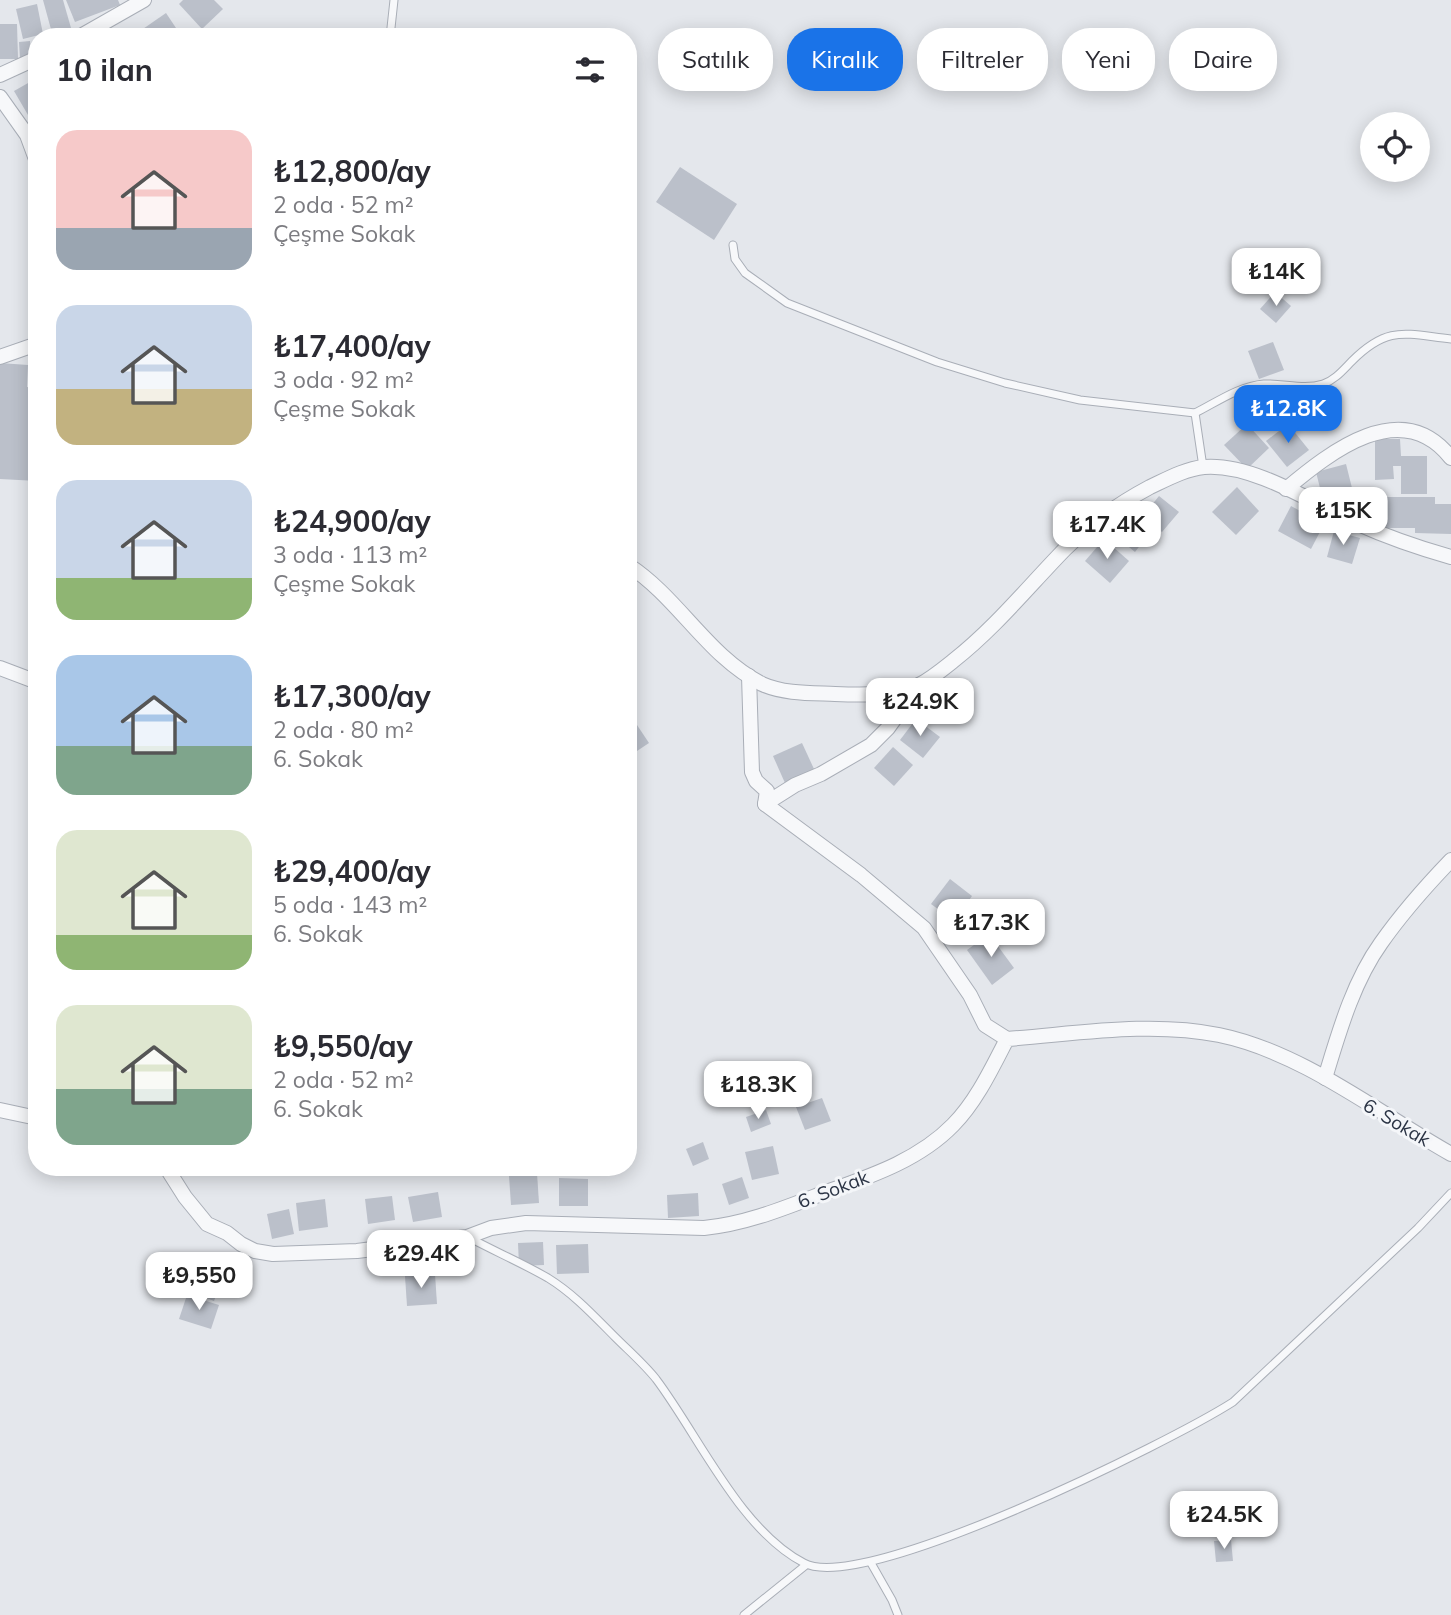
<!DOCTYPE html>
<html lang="tr">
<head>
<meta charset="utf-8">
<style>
  :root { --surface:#fff; --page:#f7f7f7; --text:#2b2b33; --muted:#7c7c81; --accent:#1a73e8 }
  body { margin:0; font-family:Mulish,sans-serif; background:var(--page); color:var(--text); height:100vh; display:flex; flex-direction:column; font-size:26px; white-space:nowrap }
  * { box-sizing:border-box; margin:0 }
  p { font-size:23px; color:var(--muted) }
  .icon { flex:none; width:38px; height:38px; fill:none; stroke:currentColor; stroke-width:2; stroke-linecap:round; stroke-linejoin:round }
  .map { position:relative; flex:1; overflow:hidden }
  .side { position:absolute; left:28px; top:28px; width:609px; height:1148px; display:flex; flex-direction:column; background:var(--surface); border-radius:28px; box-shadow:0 4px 18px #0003 }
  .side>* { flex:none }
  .hud { position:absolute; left:658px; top:28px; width:665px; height:63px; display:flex; gap:14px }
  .buttons { position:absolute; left:1360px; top:112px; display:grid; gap:14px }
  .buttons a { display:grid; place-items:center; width:70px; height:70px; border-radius:50%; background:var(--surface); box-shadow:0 4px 18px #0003; font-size:35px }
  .price { position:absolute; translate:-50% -60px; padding:0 16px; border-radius:14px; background:#fff; color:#222; font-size:23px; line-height:46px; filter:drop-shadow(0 2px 4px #0008) }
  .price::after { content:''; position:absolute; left:50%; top:42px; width:21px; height:16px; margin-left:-10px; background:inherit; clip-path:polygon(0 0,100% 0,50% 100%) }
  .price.on { background:var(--accent); color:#fff }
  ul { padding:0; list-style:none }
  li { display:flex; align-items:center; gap:21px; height:175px; padding:0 28px }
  li span { display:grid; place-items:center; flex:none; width:196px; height:140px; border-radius:21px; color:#555 }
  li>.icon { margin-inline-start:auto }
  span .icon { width:84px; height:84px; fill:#fffc; stroke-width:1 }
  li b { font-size:30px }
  h2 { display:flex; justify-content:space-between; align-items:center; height:84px; padding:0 28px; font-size:30px }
  .tag { padding:0 24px; border-radius:28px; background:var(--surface); box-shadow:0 4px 18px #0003; font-size:24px; line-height:63px }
  .tag.on { background:var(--accent); color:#fff }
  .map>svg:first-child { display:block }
  .building { fill:#bbc0ca }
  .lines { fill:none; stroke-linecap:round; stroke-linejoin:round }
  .lane-casing { stroke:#a9aeb7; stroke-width:9 }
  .street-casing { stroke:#a9aeb7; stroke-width:16 }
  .lane { stroke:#f7f8fa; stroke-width:7 }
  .street { stroke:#f7f8fa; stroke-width:14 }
  .labels { text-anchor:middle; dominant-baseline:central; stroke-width:6; stroke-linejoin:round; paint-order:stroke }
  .street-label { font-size:19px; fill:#2b3445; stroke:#f4f6f9 }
</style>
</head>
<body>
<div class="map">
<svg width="1451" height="1615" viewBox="0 0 1451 1615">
  <rect width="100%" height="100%" fill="#e4e7ec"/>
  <!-- building -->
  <g class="building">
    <polygon points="43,0 63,0 71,28 52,33"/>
    <polygon points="66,0 118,0 120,5 75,22"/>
    <polygon points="183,0 214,0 223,9 202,29 179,4"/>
    <polygon points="37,4 43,34 23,39 16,9"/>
    <polygon points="166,13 182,37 144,37 140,31"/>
    <polygon points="0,24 17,24 18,59 0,59"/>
    <polygon points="30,41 31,57 20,58 19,42"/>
    <polygon points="37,78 37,110 28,115 14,91"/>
    <polygon points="680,167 737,204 714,240 656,202"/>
    <polygon points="1275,292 1291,306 1276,323 1260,309"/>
    <polygon points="1273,342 1284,370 1259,379 1248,351"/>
    <polygon points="0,363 28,365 27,387 37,388 37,481 0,479"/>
    <polygon points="1247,424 1269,448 1247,469 1224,445"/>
    <polygon points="1288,424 1309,450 1287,467 1266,441"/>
    <polygon points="1375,439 1400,439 1401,456 1427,456 1427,494 1401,494 1401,466 1393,466 1394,479 1375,480"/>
    <polygon points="1346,464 1352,488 1322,496 1316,472"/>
    <polygon points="1237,487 1259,511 1236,535 1212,512"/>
    <polygon points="1159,496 1179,512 1162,532 1155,526 1135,552 1112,533 1132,508 1143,516"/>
    <polygon points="1382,497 1435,497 1435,504 1451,504 1451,534 1415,533 1415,528 1381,528"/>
    <polygon points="1291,506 1324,524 1311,549 1278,531"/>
    <polygon points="1334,531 1360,538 1352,564 1327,557"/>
    <polygon points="1104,539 1129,561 1110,583 1085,561"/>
    <polygon points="631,716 649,743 628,757 628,718"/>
    <polygon points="916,719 940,737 923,758 900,740"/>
    <polygon points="802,743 814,769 785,783 773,756"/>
    <polygon points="893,747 913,765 894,786 874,768"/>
    <polygon points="950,879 972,896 954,921 931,904"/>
    <polygon points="989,934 1014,968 992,985 967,950"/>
    <rect x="31" y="1059" width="6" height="25"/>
    <polygon points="822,1098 831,1121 805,1130 796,1107"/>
    <polygon points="766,1110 771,1124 751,1132 746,1117"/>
    <polygon points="703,1142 709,1159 693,1166 686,1149"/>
    <polygon points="773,1146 779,1174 752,1180 745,1152"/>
    <polygon points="537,1173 539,1203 511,1205 509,1176"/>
    <polygon points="742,1177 749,1198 729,1205 722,1184"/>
    <polygon points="559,1178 588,1179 588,1206 559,1206"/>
    <polygon points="438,1192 442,1217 413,1222 408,1197"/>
    <polygon points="698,1193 699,1216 668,1218 667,1195"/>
    <polygon points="392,1196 395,1220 368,1224 365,1199"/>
    <polygon points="325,1199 328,1227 299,1231 296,1203"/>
    <polygon points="289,1209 294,1234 272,1239 267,1214"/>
    <polygon points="543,1242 544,1265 519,1266 518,1243"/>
    <polygon points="588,1244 589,1273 557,1274 556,1245"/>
    <polygon points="435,1274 437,1304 407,1306 405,1276"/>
    <polygon points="200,1275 221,1282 214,1301 194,1293"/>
    <polygon points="187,1295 219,1305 211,1329 179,1319"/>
    <polygon points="1231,1540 1233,1561 1216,1562 1214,1541"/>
  </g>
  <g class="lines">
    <defs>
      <g id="lane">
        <polyline points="390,37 394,0"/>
        <polyline points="733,245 735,259 745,273 787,303 937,362 1005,383 1080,400 1195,413"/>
        <path d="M1203,467L1195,413C1217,402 1239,386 1264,384C1283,383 1304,390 1323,384C1335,380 1343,370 1352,361C1388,325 1405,334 1451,339"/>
        <path d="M468,1237C494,1251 522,1263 548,1278C574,1294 594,1316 615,1337C629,1351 644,1364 656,1379C699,1436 740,1530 804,1563C863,1595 1172,1441 1233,1402L1418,1228L1451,1193"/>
        <polyline points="871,1563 892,1600 898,1615"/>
        <polyline points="744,1615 806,1565"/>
      </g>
      <g id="street">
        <polyline points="79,37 144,0"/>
        <polyline points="0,75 37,58"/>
        <polyline points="0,97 27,135 37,162"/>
        <polyline points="0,357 37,344"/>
        <path d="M1286,489C1330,452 1402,395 1451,458"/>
        <path d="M628,565C679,598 707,656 762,684C784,694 812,693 835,694C862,695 893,696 919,685C931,679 943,669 953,661C995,628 1028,587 1065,549C1091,523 1118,504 1150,487C1167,479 1185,469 1204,467C1253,463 1313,503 1356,523C1387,537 1419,548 1451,557"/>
        <polyline points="0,668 37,682"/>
        <polyline points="749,676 752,772 756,781 767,791 765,804 795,785 821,774 871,745 888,728 919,685"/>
        <polyline points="765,804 861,875 924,928 970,995 985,1025 1007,1039"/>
        <path d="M1325,1078C1339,1032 1353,982 1381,943C1402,913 1426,886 1451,860"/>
        <polyline points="0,1110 37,1118"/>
        <path d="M166,1167L185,1197L207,1224L227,1233L241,1244L255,1251L273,1254L357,1251L467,1237L491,1228L526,1223L704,1228C745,1224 782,1209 821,1194C868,1177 918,1161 953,1125C976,1102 992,1068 1007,1039C1076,1034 1150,1021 1219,1035C1302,1052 1378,1113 1451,1154"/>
      </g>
    </defs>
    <!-- lane casing -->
    <use href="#lane" class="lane-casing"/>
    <!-- street casing -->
    <use href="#street" class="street-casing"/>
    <!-- lane -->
    <use href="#lane" class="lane"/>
    <!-- street -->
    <use href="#street" class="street"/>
  </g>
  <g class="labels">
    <!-- street labels -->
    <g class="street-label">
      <text transform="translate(1397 1122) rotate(31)">6. Sokak</text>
      <text transform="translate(833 1189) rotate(-21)">6. Sokak</text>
    </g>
  </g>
</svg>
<div class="buttons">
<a><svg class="icon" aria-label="locate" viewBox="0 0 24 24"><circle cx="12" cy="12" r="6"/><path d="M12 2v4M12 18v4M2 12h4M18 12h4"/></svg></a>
</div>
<b class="price" style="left:1276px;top:308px">₺14K</b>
<b class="price on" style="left:1288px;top:445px">₺12.8K</b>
<b class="price" style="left:1343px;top:547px">₺15K</b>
<b class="price" style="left:1107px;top:561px">₺17.4K</b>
<b class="price" style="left:920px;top:738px">₺24.9K</b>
<b class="price" style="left:991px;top:959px">₺17.3K</b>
<b class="price" style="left:758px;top:1121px">₺18.3K</b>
<b class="price" style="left:421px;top:1290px">₺29.4K</b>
<b class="price" style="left:199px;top:1312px">₺9,550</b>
<b class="price" style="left:1224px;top:1551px">₺24.5K</b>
<div class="hud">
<a class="tag">Satılık</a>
<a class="tag on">Kiralık</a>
<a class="tag">Filtreler</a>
<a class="tag">Yeni</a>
<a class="tag">Daire</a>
</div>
<section class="side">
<h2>10 ilan<svg class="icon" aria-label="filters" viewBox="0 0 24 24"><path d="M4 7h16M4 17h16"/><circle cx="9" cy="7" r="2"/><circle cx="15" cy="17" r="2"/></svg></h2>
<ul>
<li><span style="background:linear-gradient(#f6c9c9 70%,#9aa5b1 0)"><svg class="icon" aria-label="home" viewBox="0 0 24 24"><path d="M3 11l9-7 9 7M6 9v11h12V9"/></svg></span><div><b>₺12,800/ay</b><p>2 oda · 52 m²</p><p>Çeşme Sokak</p></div></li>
<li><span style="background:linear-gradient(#c9d6e8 60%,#c2b280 0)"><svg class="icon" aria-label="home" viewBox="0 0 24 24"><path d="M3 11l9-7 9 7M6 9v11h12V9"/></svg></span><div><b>₺17,400/ay</b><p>3 oda · 92 m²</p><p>Çeşme Sokak</p></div></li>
<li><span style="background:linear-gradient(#c9d6e8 70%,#8fb573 0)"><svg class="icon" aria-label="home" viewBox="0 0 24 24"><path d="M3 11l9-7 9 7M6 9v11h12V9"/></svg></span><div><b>₺24,900/ay</b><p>3 oda · 113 m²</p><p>Çeşme Sokak</p></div></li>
<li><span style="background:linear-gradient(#a9c7e8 65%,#7fa58c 0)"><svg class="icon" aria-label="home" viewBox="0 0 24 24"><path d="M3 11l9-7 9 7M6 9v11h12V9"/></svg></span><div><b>₺17,300/ay</b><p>2 oda · 80 m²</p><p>6. Sokak</p></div></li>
<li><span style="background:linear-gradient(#dfe7d0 75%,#8fb573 0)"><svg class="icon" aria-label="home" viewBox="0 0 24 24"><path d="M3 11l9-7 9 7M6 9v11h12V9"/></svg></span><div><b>₺29,400/ay</b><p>5 oda · 143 m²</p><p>6. Sokak</p></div></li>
<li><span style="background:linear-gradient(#dfe7d0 60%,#7fa58c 0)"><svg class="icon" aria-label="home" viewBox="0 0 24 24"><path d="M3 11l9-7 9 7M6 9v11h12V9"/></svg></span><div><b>₺9,550/ay</b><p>2 oda · 52 m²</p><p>6. Sokak</p></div></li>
</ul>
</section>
</div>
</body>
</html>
